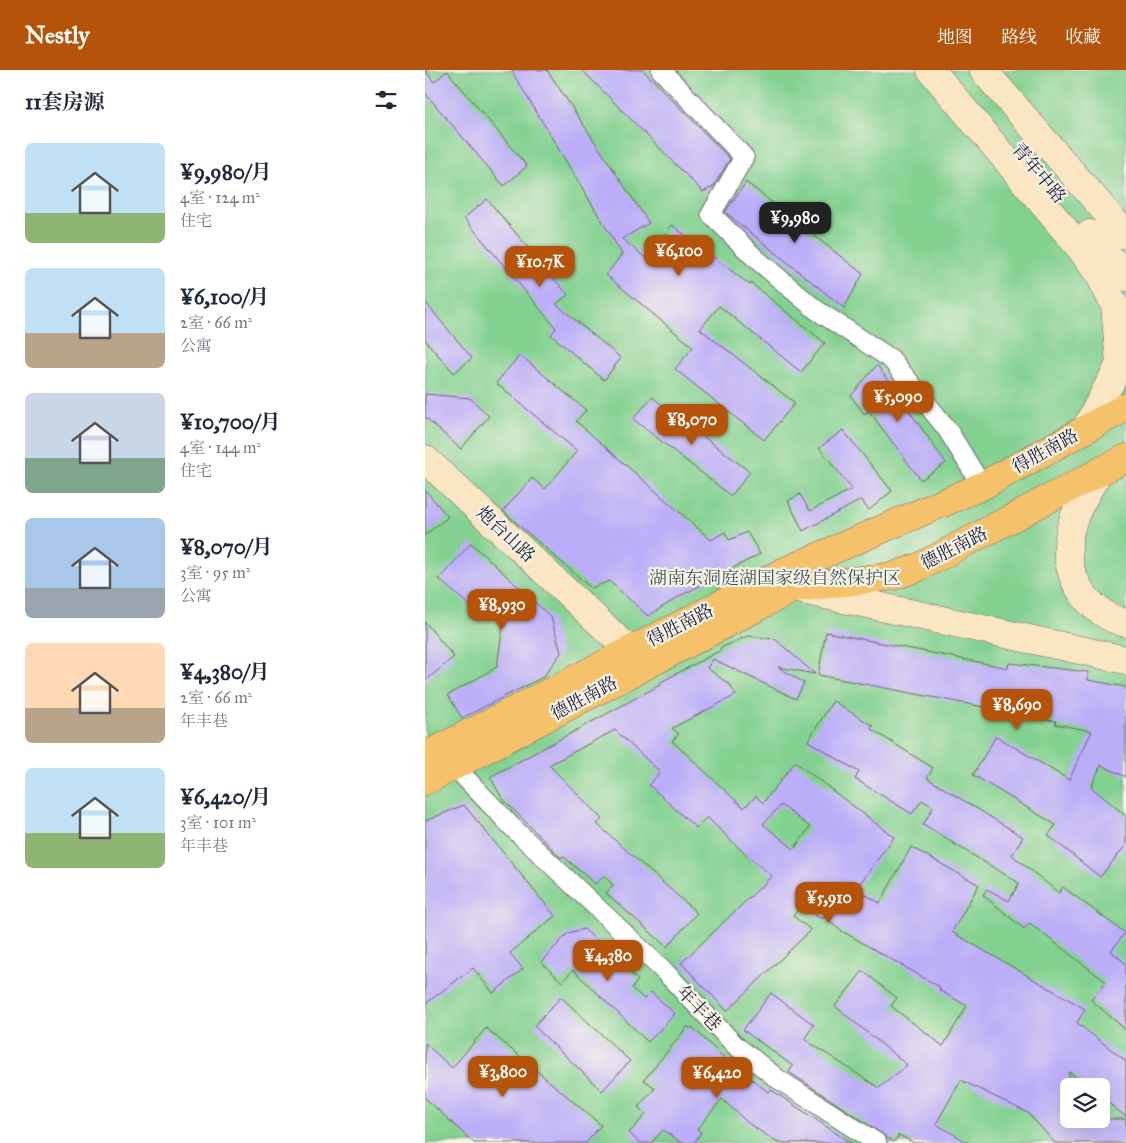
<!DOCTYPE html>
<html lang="zh">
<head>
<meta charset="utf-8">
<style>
  :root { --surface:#fff; --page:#f2f2f3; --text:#1f2937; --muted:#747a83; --accent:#b45309 }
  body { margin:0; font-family:"IM FELL Great Primer","Noto Serif SC",serif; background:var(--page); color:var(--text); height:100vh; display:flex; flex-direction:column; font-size:19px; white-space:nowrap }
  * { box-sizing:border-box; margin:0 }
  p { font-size:16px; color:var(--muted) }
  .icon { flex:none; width:28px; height:28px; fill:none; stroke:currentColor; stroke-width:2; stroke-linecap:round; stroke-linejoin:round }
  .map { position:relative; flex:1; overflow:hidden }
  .panel { display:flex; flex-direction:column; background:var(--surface); width:425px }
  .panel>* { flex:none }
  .fabs { position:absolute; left:635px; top:1008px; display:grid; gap:10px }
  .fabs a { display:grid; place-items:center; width:50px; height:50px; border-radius:8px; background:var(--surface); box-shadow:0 5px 20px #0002; font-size:25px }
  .price { position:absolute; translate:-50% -42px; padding:0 11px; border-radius:10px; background:var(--accent); color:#fff; font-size:16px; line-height:32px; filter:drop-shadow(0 1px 2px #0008) }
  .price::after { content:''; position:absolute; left:50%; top:30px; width:15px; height:11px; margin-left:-8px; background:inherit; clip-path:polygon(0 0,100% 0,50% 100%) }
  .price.active { background:#222; color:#fff }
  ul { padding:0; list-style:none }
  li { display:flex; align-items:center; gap:15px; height:125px; padding:0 25px }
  li span { display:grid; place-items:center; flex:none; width:140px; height:100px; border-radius:8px; color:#555 }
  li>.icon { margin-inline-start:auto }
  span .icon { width:60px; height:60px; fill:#fffc; stroke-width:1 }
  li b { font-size:21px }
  h2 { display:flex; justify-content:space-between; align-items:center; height:60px; padding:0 25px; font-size:21px }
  header { display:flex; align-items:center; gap:30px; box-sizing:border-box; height:70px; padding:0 25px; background:var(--accent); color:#fff }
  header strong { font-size:24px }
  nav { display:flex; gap:28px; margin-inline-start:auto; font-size:18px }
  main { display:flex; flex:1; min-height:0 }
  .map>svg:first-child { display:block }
  .green { fill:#83d190; stroke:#527a66; fill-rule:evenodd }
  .building { fill:#bbadf8; fill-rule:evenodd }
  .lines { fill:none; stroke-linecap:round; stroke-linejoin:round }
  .street-casing { stroke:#6b6369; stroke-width:21 }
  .secondary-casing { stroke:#6b6369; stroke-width:29 }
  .primary-casing { stroke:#6b6369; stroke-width:29 }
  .street { stroke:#fff; stroke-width:19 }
  .secondary { stroke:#fbe6c4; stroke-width:28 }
  .primary { stroke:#f5c16b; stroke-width:28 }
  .labels { text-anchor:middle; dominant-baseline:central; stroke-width:4.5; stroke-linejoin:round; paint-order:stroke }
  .street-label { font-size:18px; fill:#22223b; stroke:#f7f3e8 }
  .park-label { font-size:18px; fill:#3f5754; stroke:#f7f3e8 }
</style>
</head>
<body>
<header>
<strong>Nestly</strong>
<nav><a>地图</a><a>路线</a><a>收藏</a></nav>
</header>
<main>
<section class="panel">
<h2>11套房源<svg class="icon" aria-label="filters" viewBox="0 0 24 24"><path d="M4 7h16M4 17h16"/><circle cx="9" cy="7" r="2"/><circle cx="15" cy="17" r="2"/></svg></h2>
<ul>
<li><span style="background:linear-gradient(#bfe0f5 70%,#8fb573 0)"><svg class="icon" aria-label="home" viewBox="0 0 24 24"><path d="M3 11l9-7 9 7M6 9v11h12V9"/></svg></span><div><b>¥9,980/月</b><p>4室 · 124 m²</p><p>住宅</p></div></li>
<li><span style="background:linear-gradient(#bfe0f5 65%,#b9a48a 0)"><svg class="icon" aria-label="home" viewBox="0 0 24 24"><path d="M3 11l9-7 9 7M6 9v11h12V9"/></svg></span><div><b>¥6,100/月</b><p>2室 · 66 m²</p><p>公寓</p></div></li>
<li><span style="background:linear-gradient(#c9d6e8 65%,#7fa58c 0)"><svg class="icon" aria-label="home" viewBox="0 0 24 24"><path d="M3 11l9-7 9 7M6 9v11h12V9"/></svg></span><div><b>¥10,700/月</b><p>4室 · 144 m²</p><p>住宅</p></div></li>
<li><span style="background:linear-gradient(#a9c7e8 70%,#9aa5b1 0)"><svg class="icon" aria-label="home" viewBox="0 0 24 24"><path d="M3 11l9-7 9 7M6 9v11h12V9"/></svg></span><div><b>¥8,070/月</b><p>3室 · 95 m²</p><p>公寓</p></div></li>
<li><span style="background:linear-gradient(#ffd9b3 65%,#b9a48a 0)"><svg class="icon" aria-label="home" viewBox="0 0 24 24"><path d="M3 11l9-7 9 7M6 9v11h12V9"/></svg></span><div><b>¥4,380/月</b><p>2室 · 66 m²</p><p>年丰巷</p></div></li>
<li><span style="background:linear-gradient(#bfe0f5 65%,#8fb573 0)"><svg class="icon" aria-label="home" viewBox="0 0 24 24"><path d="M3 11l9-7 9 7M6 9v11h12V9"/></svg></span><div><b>¥6,420/月</b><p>3室 · 101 m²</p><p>年丰巷</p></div></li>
</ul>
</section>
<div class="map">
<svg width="701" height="1073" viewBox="0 0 701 1073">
  <rect width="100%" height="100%" fill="#f7f3e8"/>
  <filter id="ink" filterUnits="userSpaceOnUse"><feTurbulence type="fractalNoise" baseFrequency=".02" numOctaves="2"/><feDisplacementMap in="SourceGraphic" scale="10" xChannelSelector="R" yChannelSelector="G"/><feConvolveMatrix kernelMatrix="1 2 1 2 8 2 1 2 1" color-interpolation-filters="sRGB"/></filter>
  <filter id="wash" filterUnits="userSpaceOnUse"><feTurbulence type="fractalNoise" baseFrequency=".0096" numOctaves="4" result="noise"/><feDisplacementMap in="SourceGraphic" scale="20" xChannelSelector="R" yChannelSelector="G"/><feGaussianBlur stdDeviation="1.12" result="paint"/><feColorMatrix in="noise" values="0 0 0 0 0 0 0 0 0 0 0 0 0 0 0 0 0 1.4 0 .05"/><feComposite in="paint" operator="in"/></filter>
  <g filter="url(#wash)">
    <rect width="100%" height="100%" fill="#f2ddbf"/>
    <!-- green -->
    <path class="green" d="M0,0H701V1073H0ZM644,1016H676V1049H644Z"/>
    <g id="blocks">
      <!-- building -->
      <g class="building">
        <polygon points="0,0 9,12 22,1 102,96 79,116 0,23"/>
        <polygon points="86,0 122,0 224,153 197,169 222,189 247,155 325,215 326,213 400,273 376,302 294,236 275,259 370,333 339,370 250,299 268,277 181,205 197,184"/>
        <polygon points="157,0 218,0 305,89 288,117 278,122"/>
        <polygon points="321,112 438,204 419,238 300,142"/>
        <polygon points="62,129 143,225 131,234 196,288 179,310 126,265 131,258 39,148"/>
        <polygon points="0,232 47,288 29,303 0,270"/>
        <polygon points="95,285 161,340 151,351 286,470 300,462 304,470 322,462 335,484 255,526 223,546 184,511 166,518 78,441 107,408 120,419 152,381 71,313"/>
        <polygon points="452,295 521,393 496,410 444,341 439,344 426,326"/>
        <polygon points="0,324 45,328 64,346 36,379 0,347"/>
        <polygon points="227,327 325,402 306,426 208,349"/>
        <polygon points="418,360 467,421 444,440 436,430 378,461 363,431 375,424 385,441 427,419 394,378"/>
        <polygon points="0,420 23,447 0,465"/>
        <polygon points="46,473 126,547 136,583 118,607 37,648 23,625 72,597 79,548 57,526 48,539 14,509"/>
        <polygon points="0,552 29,587 0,611"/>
        <polygon points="401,562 583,598 584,593 663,602 663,610 701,617 701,707 676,695 666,717 701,746 701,775 675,807 623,765 631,755 548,705 571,666 644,710 667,661 630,654 631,651 597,647 596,650 578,648 579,641 393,605"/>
        <path d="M323,566L350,569L390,604L353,597L379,613L371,629L288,589L282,598L305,615L311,625L247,658L254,664L247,671L319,738L331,726L338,733L370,692L469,767L431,819L455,833L486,777L554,815L527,862L660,939L652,953L701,991V1047L676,1027V1016H662L644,1002V1049H701V1073H630L603,1043L536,1010L511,1054L544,1073H489L474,1065L469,1072L364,1002L368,996L318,960L346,923L389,955L379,969L454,1018L482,995L410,936L438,901L472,928L466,936L518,976L542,936L514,920L515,917L415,860L399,847L397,849L375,837L368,846L386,860L302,941L256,893L347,806L318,782L282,747L271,758L224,715L235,702L190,660L124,695L177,749L172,754L272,843L242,877L181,823L188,815L179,806L170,814L138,786L136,788L77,728L65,707L235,615L234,613L296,580L295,578ZM356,735L385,757L369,779L338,754Z"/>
        <polygon points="408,631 448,656 446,659 508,698 502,708 598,767 587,785 634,823 638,817 700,863 686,881 701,894 701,960 666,930 681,912 604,853 599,859 558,825 562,819 584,831 594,813 498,755 508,737 497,730 487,744 430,709 434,702 383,671"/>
        <polygon points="39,735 130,846 85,883 98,899 68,923 48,898 0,934 0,751"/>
        <polygon points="159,859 213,910 207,918 219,929 226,922 250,944 223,972 148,900 137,912 116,892 143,863"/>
        <polygon points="136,927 205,991 177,1021 109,956"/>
        <polygon points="263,956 265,959 267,957 296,985 343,1022 345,1019 426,1073 353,1073 323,1053 297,1029 272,1059 276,1062 269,1073 257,1073 238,1060 226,1073 215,1073 204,1063 221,1044 213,1037 230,1018 219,1010"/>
        <polygon points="61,958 176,1055 161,1073 49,1073 0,1028 0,973 27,998"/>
      </g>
    </g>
  </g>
  <g filter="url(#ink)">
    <use href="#blocks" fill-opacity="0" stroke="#6b6369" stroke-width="1"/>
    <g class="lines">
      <defs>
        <g id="street">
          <polyline points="236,0 319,87 286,144 329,187 390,239 466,289 522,359 557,416"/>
          <polyline points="29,696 88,758 240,902 310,975 353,1009 452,1073"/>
        </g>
        <g id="secondary">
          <polyline points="506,0 656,179 675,206 690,236 695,294 661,358"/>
          <polyline points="558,0 701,165"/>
          <polyline points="665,164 701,207"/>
          <polyline points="0,389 205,581"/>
          <path d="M674,402C663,420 650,439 645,461C635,502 661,543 701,553"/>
          <polyline points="373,519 701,590"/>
        </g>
        <g id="primary">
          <polyline points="0,686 360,501 557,416 701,337"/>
          <polyline points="0,711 369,518 469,506 494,497 701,388"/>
        </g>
      </defs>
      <!-- street casing -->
      <use href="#street" class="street-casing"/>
      <!-- secondary casing -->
      <use href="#secondary" class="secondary-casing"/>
      <!-- primary casing -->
      <use href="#primary" class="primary-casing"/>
      <!-- street -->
      <use href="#street" class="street"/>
      <!-- secondary -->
      <use href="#secondary" class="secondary"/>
      <!-- primary -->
      <use href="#primary" class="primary"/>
    </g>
  </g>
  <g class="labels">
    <!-- street labels -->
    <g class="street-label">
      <text transform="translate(614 103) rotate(50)">青年中路</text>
      <text transform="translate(620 381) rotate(-29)">得胜南路</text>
      <text transform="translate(81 464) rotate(43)">炮台山路</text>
      <text transform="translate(529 478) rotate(-27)">德胜南路</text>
      <text transform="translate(255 555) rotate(-27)">得胜南路</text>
      <text transform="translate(159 628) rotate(-28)">德胜南路</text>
      <text transform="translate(274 938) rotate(46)">年丰巷</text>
    </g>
    <!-- park labels -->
    <g class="park-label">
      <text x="350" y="508">湖南东洞庭湖国家级自然保护区</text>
    </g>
  </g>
</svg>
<div class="fabs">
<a><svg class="icon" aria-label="layers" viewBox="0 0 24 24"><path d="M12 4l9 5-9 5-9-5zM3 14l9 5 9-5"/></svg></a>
</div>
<b class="price active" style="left:370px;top:174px">¥9,980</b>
<b class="price" style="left:254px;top:207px">¥6,100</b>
<b class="price" style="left:115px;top:218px">¥10.7K</b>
<b class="price" style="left:473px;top:353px">¥5,090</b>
<b class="price" style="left:267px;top:376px">¥8,070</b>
<b class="price" style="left:77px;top:561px">¥8,930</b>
<b class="price" style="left:592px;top:661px">¥8,690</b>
<b class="price" style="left:404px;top:854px">¥5,910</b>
<b class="price" style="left:183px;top:912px">¥4,380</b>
<b class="price" style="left:78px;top:1028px">¥3,800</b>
<b class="price" style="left:292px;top:1029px">¥6,420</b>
</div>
</main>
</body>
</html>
